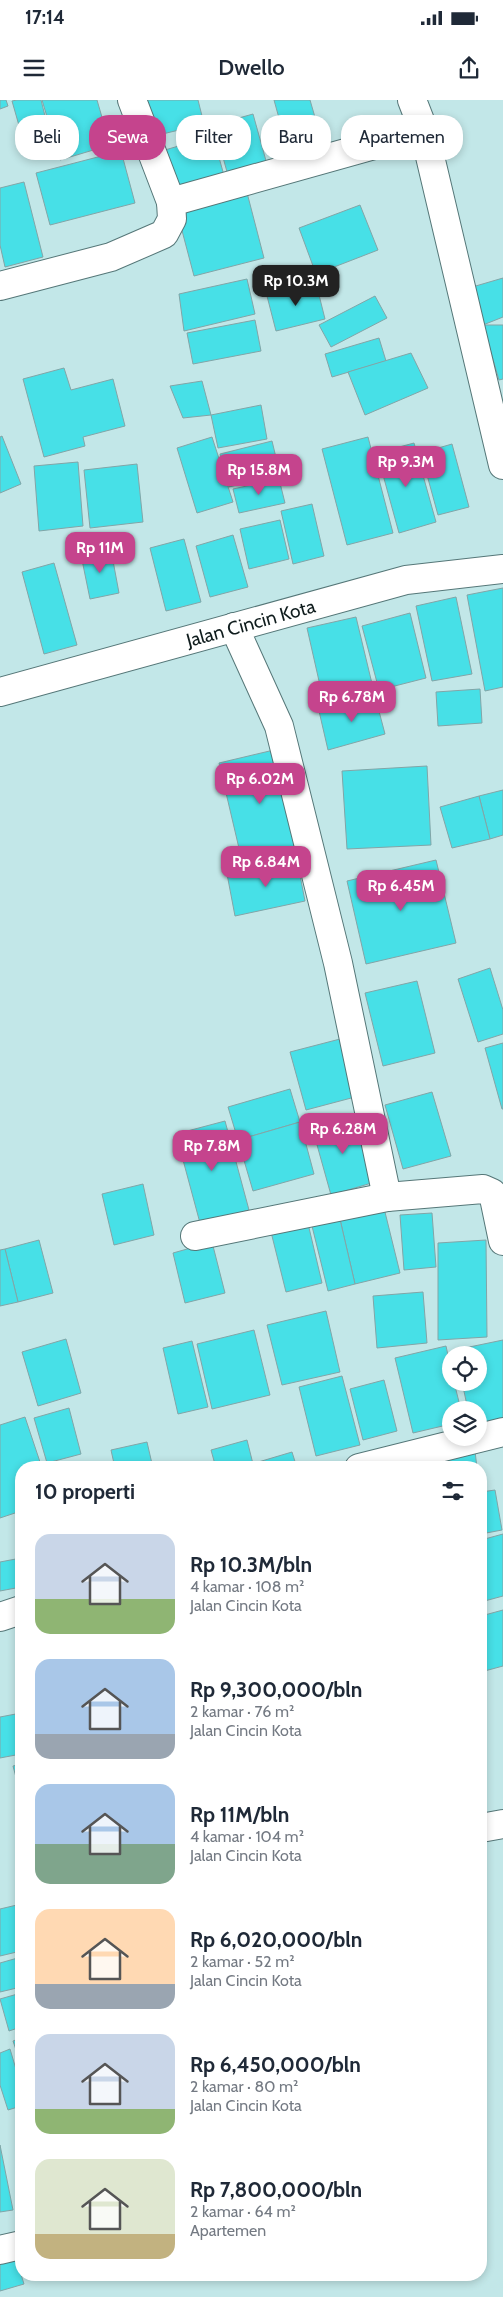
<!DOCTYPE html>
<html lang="id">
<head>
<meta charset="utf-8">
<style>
  :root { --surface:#fff; --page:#f6f6f7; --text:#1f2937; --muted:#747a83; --accent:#c5448d }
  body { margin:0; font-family:Cabin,sans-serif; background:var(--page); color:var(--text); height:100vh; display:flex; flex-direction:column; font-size:19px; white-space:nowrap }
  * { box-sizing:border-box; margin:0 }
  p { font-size:16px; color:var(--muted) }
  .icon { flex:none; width:28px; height:28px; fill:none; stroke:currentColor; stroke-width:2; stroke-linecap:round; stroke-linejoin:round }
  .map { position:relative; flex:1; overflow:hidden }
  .sheet { position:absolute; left:15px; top:1361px; width:472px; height:820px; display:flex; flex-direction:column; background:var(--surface); border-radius:20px; box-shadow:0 2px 8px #0003 }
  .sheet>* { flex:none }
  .guide { position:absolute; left:15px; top:15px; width:474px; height:45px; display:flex; gap:10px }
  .tools { position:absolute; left:442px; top:1246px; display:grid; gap:10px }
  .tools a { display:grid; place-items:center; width:45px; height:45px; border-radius:50%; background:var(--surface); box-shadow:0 2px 8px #0003; font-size:25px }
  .price { position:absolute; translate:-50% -42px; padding:0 11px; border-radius:10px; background:var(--accent); color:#fff; font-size:16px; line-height:32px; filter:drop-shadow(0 1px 2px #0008) }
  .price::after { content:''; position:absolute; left:50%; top:30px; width:15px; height:11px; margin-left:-8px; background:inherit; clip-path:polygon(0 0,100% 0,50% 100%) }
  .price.on { background:#222; color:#fff }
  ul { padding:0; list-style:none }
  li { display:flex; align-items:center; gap:15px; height:125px; padding:0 20px }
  li span { display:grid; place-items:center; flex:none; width:140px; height:100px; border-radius:15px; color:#555 }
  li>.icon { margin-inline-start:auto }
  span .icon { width:60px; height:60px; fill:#fffc; stroke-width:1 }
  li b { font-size:21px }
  h2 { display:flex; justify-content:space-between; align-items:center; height:60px; padding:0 20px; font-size:21px }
  .pill { padding:0 18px; border-radius:20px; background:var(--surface); box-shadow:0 2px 8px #0003; font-size:18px; line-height:45px }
  .pill.on { background:var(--accent); color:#fff }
  .status { display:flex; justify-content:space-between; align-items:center; height:35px; padding:0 25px; background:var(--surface); direction:ltr }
  .status svg { height:14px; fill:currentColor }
  header { display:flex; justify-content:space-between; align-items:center; height:65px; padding:0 20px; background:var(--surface); font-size:22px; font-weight:600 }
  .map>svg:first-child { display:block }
  .building { fill:#47e0e7; stroke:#82a5a7 }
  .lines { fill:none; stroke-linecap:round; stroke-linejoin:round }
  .minor-casing { stroke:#557778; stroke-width:30 }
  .minor { stroke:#fff; stroke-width:28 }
  .labels { text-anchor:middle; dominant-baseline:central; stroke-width:5; stroke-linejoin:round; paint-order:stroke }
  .street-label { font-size:19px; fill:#0f1c1d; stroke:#fff }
</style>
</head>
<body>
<div class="status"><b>17:14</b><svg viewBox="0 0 49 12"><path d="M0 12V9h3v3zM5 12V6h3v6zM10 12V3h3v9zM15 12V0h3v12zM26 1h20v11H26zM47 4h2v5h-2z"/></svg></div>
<header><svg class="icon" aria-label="menu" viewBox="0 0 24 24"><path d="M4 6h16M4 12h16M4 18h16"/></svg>Dwello<svg class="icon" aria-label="share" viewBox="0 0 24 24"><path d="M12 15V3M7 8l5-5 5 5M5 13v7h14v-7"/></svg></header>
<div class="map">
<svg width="503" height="2197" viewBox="0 0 503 2197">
  <rect width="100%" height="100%" fill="#c2e7e8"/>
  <!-- building -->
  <g class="building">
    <polygon points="0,0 6,0 8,6 0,9"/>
    <polygon points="17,0 41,0 48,28 22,36 12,1"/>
    <polygon points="42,0 97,0 110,45 60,60"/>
    <polygon points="141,0 198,0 204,24 150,37"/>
    <polygon points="274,0 310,0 321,38 287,47"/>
    <polygon points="253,14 268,68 229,79 214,25"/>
    <polygon points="213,36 225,79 171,95 158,52"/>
    <polygon points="121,51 135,103 50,125 36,73"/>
    <polygon points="24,82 43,157 5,167 0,145 0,88"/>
    <polygon points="245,85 264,158 194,176 175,104"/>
    <polygon points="360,105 378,150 316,174 299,128"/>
    <polygon points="503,178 503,217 483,225 462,190"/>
    <polygon points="247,179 255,214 184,231 179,194"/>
    <polygon points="316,183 325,219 276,231 267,196"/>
    <polygon points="375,196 387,218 331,247 319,225"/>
    <polygon points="255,220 261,251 193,264 187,233"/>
    <polygon points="483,225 503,225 503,279 499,280"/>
    <polygon points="379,238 386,261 332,277 325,254"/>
    <polygon points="411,253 428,288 365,315 348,272"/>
    <polygon points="64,268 71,290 113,279 125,326 83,337 85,346 44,357 23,279"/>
    <polygon points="202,281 211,315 183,318 170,286"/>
    <polygon points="261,305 267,339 218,348 211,315"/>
    <polygon points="2,336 21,384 0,393 0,337"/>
    <polygon points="212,337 233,402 197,413 177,348"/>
    <polygon points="368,337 393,433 347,445 322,349"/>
    <polygon points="272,341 280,374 229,387 220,354"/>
    <polygon points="414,343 436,422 399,433 377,353"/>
    <polygon points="452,344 469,407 438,415 421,353"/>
    <polygon points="78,362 83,426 39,431 34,366"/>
    <polygon points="137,364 143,422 90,428 84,370"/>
    <polygon points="279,379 285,403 239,413 233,389"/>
    <polygon points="312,404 324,456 293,464 281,411"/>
    <polygon points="280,420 289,459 249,469 240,429"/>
    <polygon points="233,435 248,487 210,497 196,446"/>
    <polygon points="184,439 201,502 166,511 150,448"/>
    <polygon points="111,450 119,493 90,499 81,455"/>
    <polygon points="54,463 77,545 44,554 22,472"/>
    <polygon points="503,488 503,587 485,591 467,495"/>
    <polygon points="456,497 472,574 432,581 416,506"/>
    <polygon points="410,513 426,578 379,590 362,526"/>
    <polygon points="356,517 374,592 324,603 307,528"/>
    <polygon points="480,589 482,623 438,626 436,592"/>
    <polygon points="375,596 385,634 328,650 319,611"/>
    <polygon points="278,649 302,747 242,761 219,663"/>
    <polygon points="427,666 431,745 347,749 342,671"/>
    <polygon points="503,690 503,735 490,739 479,696"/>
    <polygon points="479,696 490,739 452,748 440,707"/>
    <polygon points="297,760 305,801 235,816 227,774"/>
    <polygon points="436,760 456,843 366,864 347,781"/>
    <polygon points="490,868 503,910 503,934 478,942 458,879"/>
    <polygon points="417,881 435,953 383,966 365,893"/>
    <polygon points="340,939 355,997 306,1010 290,952"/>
    <polygon points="503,943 503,1009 502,1009 485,948"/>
    <polygon points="290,989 300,1022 238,1040 228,1007"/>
    <polygon points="432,992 451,1056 403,1069 385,1005"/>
    <polygon points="356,1015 375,1082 331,1095 312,1027"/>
    <polygon points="225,1021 249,1110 200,1123 176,1034"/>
    <polygon points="300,1022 314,1074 253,1091 238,1040"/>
    <polygon points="143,1084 154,1135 114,1145 102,1094"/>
    <polygon points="383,1104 400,1173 355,1184 339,1115"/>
    <polygon points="432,1113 436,1167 404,1170 400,1115"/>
    <polygon points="306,1115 322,1183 286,1192 269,1124"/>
    <polygon points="339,1115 355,1184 328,1191 311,1122"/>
    <polygon points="39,1140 53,1193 18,1202 5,1149"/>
    <polygon points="486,1140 487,1237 438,1240 438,1143"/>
    <polygon points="212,1142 225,1193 185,1203 173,1153"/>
    <polygon points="5,1149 18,1202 0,1206 0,1150"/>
    <polygon points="423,1192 427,1243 377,1248 373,1196"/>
    <polygon points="326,1211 340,1272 282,1285 267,1225"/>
    <polygon points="254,1230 270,1295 212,1309 197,1244"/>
    <polygon points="66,1239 81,1293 38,1306 22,1252"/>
    <polygon points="503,1240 503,1319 479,1323 479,1310 468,1310 462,1282 479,1282 479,1255 456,1255 455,1250"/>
    <polygon points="192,1241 208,1307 178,1314 163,1248"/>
    <polygon points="446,1246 451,1269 451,1282 454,1282 461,1310 451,1310 451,1324 413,1333 395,1258"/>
    <polygon points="342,1276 360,1345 316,1356 299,1287"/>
    <polygon points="384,1280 397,1331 363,1340 350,1289"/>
    <polygon points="69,1308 81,1354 47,1363 34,1318"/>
    <polygon points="25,1317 42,1368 21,1368 21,1411 0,1418 0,1325"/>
    <polygon points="247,1340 254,1368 216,1368 211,1350"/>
    <polygon points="147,1342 153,1368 115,1368 111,1350"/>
    <polygon points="475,1351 477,1368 412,1368"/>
    <polygon points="292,1352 297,1368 256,1368 255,1363"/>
    <polygon points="495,1390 502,1430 481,1434 481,1392"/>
    <polygon points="503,1434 503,1496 481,1502 481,1440"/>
    <polygon points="21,1458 21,1487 0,1491 0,1462"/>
    <polygon points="503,1510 503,1566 481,1572 481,1516"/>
    <polygon points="21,1613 21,1654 0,1658 0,1617"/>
    <polygon points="21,1664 21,1696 13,1666"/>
    <polygon points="21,1804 21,1851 0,1856 0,1809"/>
    <polygon points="21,1857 21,1887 0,1892 0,1863"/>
    <polygon points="21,1893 21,1927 9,1931 0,1899"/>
    <polygon points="21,1938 21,1964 13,1941"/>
    <polygon points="10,1949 21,1986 21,2006 8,2010 0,1985 0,1953"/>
    <polygon points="0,2045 13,2110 0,2112"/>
    <polygon points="15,2155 24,2184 0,2191 0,2158"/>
  </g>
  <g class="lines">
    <defs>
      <g id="minor">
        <polyline points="132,0 171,102"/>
        <polyline points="412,0 424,31 503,365"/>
        <polyline points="0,186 111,157 164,134 172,119 171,102 424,31"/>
        <polyline points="234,527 279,626 338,863 387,1097"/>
        <path id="s1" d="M0,592L406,480L503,469"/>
        <polyline points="195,1136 387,1097 483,1089 492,1093 494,1098 503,1141"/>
        <polyline points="359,1368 503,1332"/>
        <polyline points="0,1517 21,1510"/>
        <polyline points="481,1728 503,1724"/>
        <polyline points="0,2150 21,2145"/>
      </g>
    </defs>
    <!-- minor casing -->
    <use href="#minor" class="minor-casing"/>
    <!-- minor -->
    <use href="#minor" class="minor"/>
  </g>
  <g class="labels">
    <!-- street labels -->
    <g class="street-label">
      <text stroke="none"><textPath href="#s1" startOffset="260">Jalan Cincin Kota</textPath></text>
    </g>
  </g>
</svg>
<div class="tools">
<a><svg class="icon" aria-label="locate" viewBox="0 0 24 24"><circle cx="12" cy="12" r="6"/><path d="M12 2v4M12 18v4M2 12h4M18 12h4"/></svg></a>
<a><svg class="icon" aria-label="layers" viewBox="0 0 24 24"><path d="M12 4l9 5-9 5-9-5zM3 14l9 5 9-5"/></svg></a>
</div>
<b class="price on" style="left:296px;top:207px">Rp 10.3M</b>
<b class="price" style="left:406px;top:388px">Rp 9.3M</b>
<b class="price" style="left:259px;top:396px">Rp 15.8M</b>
<b class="price" style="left:100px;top:474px">Rp 11M</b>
<b class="price" style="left:352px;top:623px">Rp 6.78M</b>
<b class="price" style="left:260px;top:705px">Rp 6.02M</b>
<b class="price" style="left:266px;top:788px">Rp 6.84M</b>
<b class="price" style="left:401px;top:812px">Rp 6.45M</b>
<b class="price" style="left:343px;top:1055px">Rp 6.28M</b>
<b class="price" style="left:212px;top:1072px">Rp 7.8M</b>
<div class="guide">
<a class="pill">Beli</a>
<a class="pill on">Sewa</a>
<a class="pill">Filter</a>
<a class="pill">Baru</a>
<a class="pill">Apartemen</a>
</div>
<section class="sheet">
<h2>10 properti<svg class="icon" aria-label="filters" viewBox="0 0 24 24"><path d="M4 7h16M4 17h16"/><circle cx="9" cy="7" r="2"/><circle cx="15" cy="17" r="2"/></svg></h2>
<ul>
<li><span style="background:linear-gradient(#c9d6e8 65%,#8fb573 0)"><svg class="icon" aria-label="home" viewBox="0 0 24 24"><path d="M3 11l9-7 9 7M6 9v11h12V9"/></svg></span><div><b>Rp 10.3M/bln</b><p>4 kamar · 108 m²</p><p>Jalan Cincin Kota</p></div></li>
<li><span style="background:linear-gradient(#a9c7e8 75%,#9aa5b1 0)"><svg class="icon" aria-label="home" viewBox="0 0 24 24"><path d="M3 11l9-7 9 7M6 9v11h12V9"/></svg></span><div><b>Rp 9,300,000/bln</b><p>2 kamar · 76 m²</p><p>Jalan Cincin Kota</p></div></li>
<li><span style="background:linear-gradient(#a9c7e8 60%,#7fa58c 0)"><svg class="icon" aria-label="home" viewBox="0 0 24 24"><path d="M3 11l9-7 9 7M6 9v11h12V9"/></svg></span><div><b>Rp 11M/bln</b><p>4 kamar · 104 m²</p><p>Jalan Cincin Kota</p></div></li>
<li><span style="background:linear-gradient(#ffd9b3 75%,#9aa5b1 0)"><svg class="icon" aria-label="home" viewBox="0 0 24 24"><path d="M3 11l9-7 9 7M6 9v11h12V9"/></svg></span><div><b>Rp 6,020,000/bln</b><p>2 kamar · 52 m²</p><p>Jalan Cincin Kota</p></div></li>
<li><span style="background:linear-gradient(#c9d6e8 75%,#8fb573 0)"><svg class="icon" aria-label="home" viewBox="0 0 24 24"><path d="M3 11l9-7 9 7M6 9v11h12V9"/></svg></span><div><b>Rp 6,450,000/bln</b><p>2 kamar · 80 m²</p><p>Jalan Cincin Kota</p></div></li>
<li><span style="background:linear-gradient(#dfe7d0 75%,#c2b280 0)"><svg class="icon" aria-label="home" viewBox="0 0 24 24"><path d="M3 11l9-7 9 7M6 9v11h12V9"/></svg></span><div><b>Rp 7,800,000/bln</b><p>2 kamar · 64 m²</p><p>Apartemen</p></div></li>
</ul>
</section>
</div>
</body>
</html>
